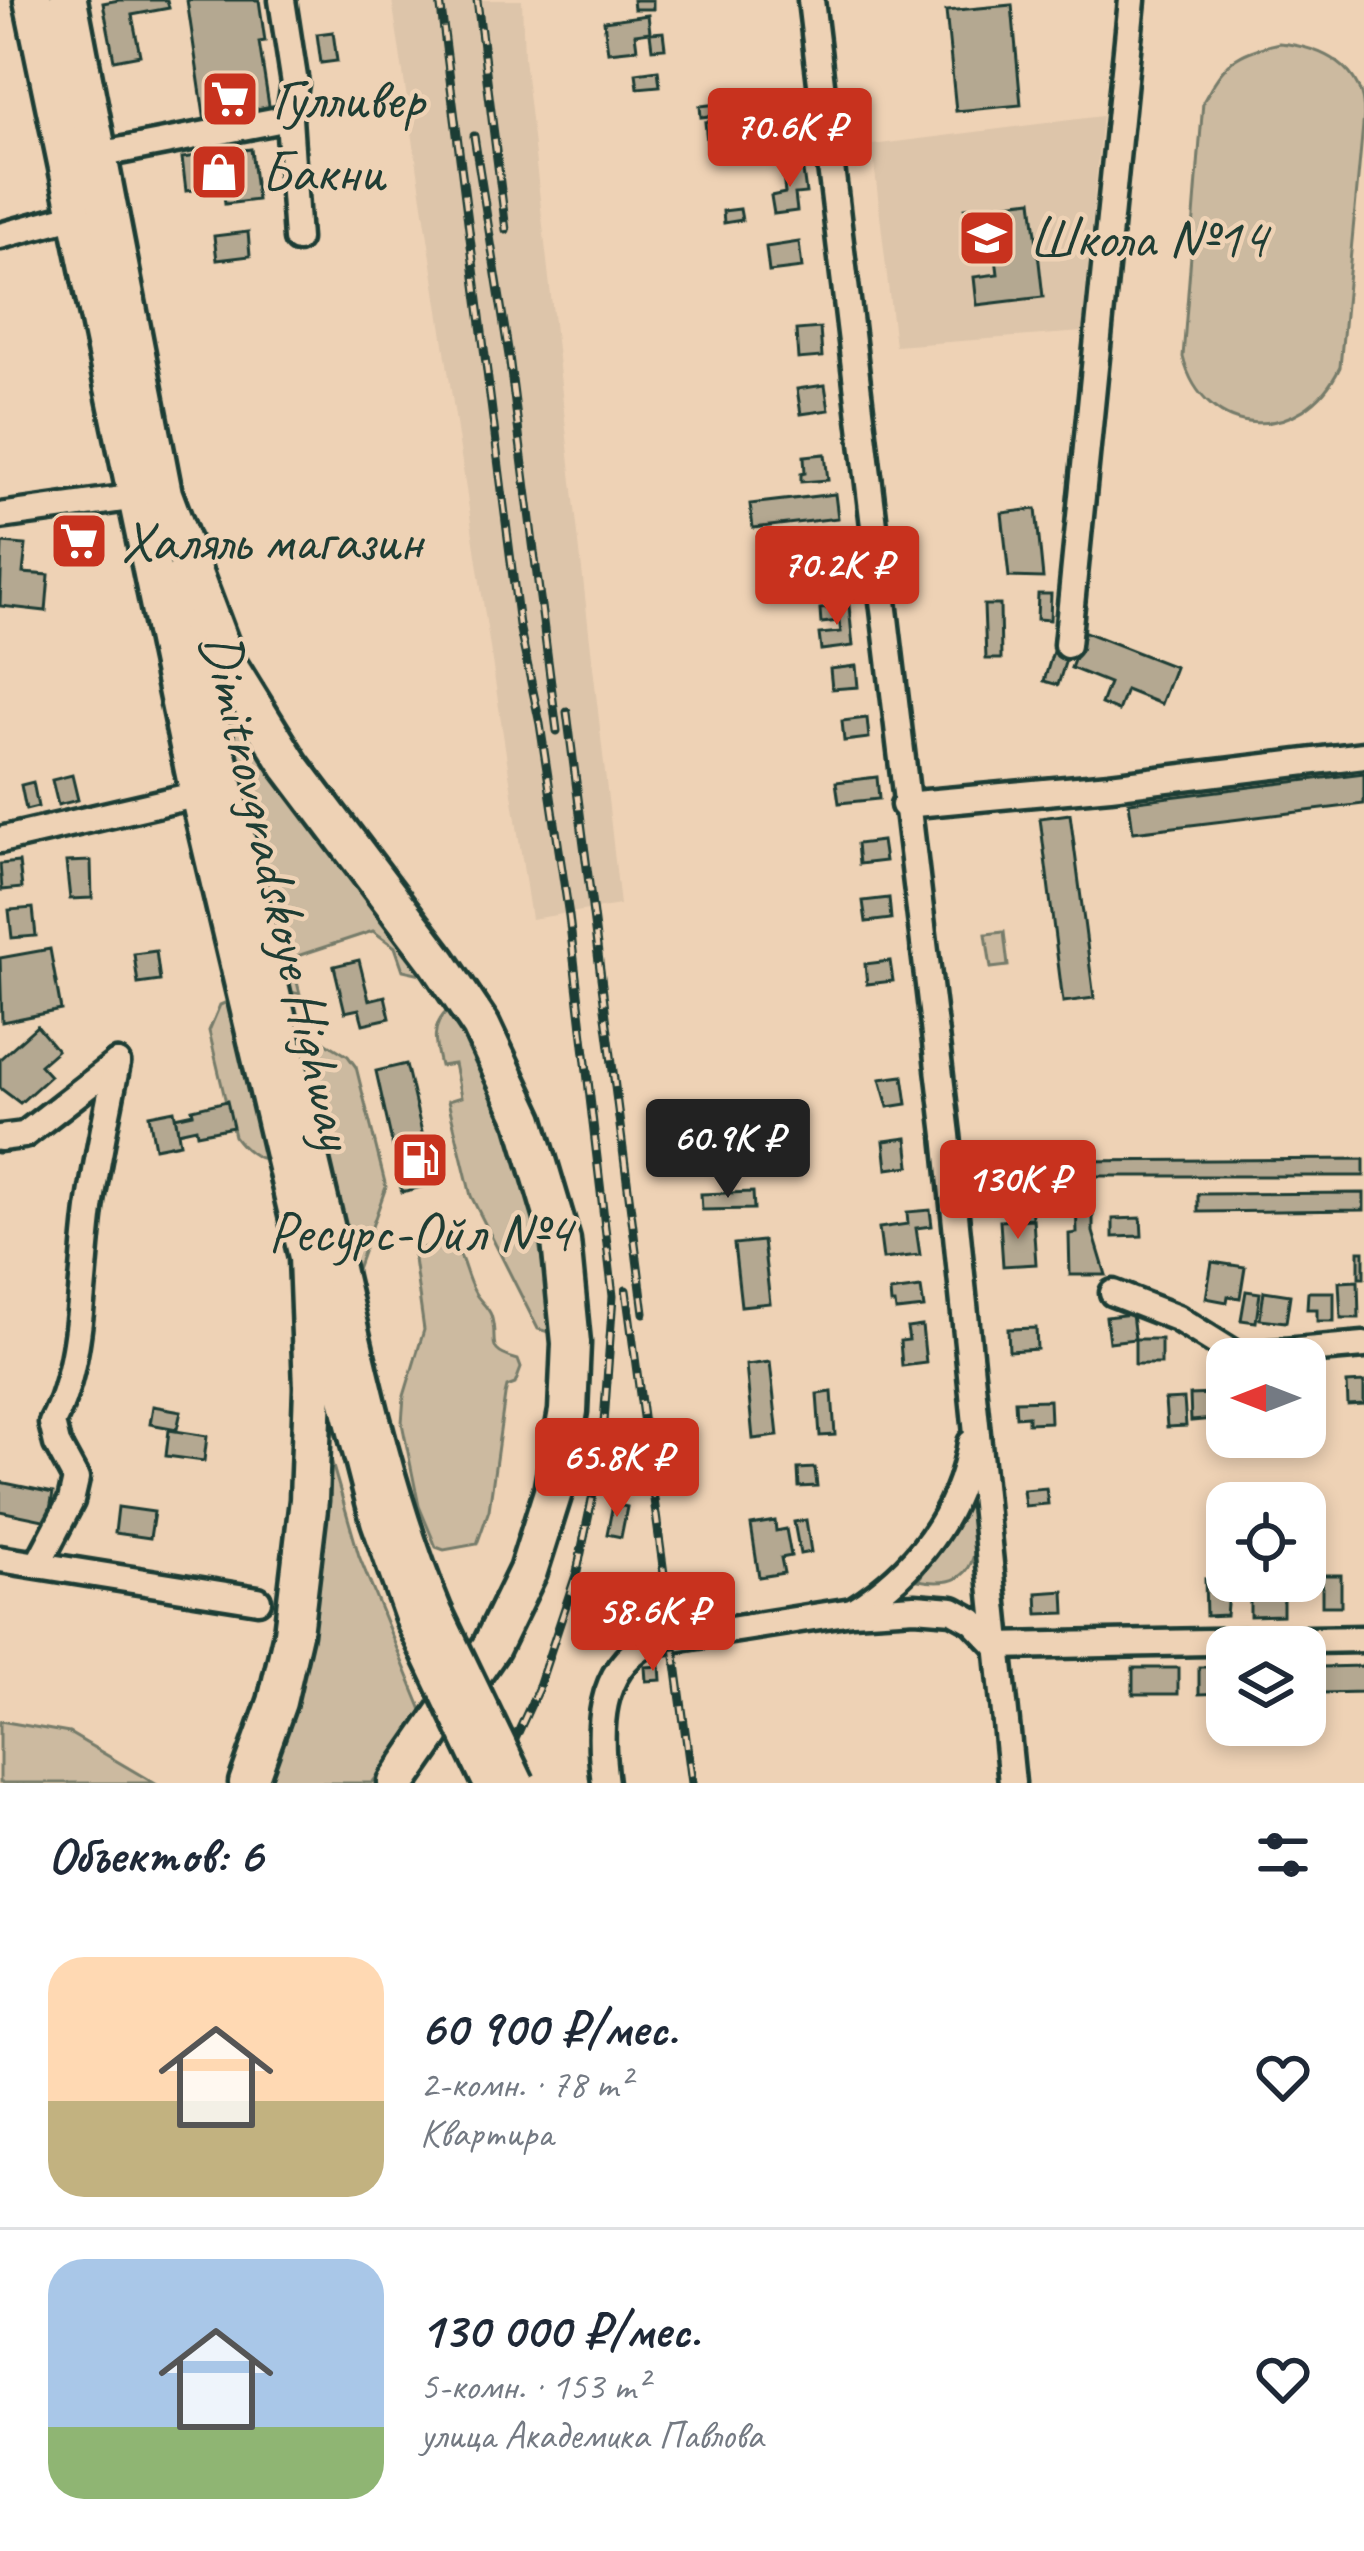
<!DOCTYPE html>
<html lang="ru">
<head>
<meta charset="utf-8">
<style>
  :root { --surface:#fff; --page:#f6f6f7; --text:#1f2937; --muted:#747a83; --line:#e0e1e3; --accent:#c8321e }
  body { margin:0; font-family:Caveat,sans-serif; background:var(--page); color:var(--text); height:100vh; display:flex; flex-direction:column; font-size:45px; white-space:nowrap }
  * { box-sizing:border-box; margin:0 }
  p { font-size:39px; color:var(--muted) }
  .icon { flex:none; width:66px; height:66px; fill:none; stroke:currentColor; stroke-width:2; stroke-linecap:round; stroke-linejoin:round }
  .map { position:relative; height:1783px; overflow:hidden }
  .details { display:flex; flex-direction:column; background:var(--surface); flex:1 }
  .details>* { flex:none }
  .needle { width:78px; rotate:270deg }
  .controls { position:absolute; left:1206px; top:1338px; display:grid; gap:24px }
  .controls a { display:grid; place-items:center; width:120px; height:120px; border-radius:24px; background:var(--surface); box-shadow:0 6px 18px #0003; font-size:60px }
  .price { position:absolute; translate:-50% -102px; padding:0 27px; border-radius:12px; background:var(--accent); color:#fff; font-size:39px; line-height:78px; filter:drop-shadow(0 3px 6px #0008) }
  .price::after { content:''; position:absolute; left:50%; top:72px; width:36px; height:27px; margin-left:-18px; background:inherit; clip-path:polygon(0 0,100% 0,50% 100%) }
  .price.active { background:#222; color:#fff }
  ul { padding:0; list-style:none }
  li { display:flex; align-items:center; gap:36px; height:300px; padding:0 48px }
  li+li { border-top:3px solid var(--line) }
  li span { display:grid; place-items:center; flex:none; width:336px; height:240px; border-radius:36px; color:#555 }
  li>.icon { margin-inline-start:auto }
  span .icon { width:144px; height:144px; fill:#fffc; stroke-width:1 }
  li b { font-size:51px }
  h2 { display:flex; justify-content:space-between; align-items:center; height:144px; padding:0 48px; font-size:51px }
  .map>svg:first-child { display:block }
  .built { fill:#ddc5aa }
  .green { fill:#ccbaa0; stroke:#767c6a; stroke-width:3 }
  .building { fill:#b4a891; stroke:#1f3d34; stroke-width:3 }
  .lines { fill:none; stroke-linecap:round; stroke-linejoin:round }
  .minor-casing { stroke:#1f3d34; stroke-width:33 }
  .major-casing { stroke:#1f3d34; stroke-width:39 }
  .highway-casing { stroke:#1f3d34; stroke-width:45 }
  .minor { stroke:#eed2b5; stroke-width:24 }
  .major { stroke:#eed2b5; stroke-width:30 }
  .highway { stroke:#eed2b5; stroke-width:36 }
  .rail-casing { stroke:#1f3d34; stroke-width:9 }
  .rail { stroke:#eed2b5; stroke-width:4.5; stroke-dasharray:14; stroke-linecap:butt }
  .major-bridge-casing { stroke:#1f3d34; stroke-width:39; stroke-linecap:butt }
  .major-bridge { stroke:#eed2b5; stroke-width:30 }
  .labels { text-anchor:middle; dominant-baseline:central; stroke-width:9; stroke-linejoin:round; paint-order:stroke }
  .poi-label { font-size:57px; fill:#1f3d34; stroke:#eed2b5; text-anchor:start }
  .street-label { font-size:57px; fill:#1f3d34; stroke:#eed2b5 }
</style>
</head>
<body>
<div class="map">
<svg width="1364" height="1783" viewBox="0 0 1364 1783">
  <rect width="100%" height="100%" fill="#eed2b5"/>
  <filter id="ink" filterUnits="userSpaceOnUse"><feTurbulence type="fractalNoise" baseFrequency=".00833" numOctaves="2"/><feDisplacementMap in="SourceGraphic" scale="24" xChannelSelector="R" yChannelSelector="G"/><feConvolveMatrix kernelMatrix="1 2 1 2 8 2 1 2 1" color-interpolation-filters="sRGB"/></filter>
  <g filter="url(#ink)">
    <!-- built -->
    <g class="built">
      <polygon points="392,0 522,0 524,58 620,905 531,919"/>
      <polygon points="1102,116 1082,332 895,346 872,145"/>
    </g>
    <!-- green -->
    <g class="green">
      <path d="M1279,43C1322,47 1364,67 1364,115L1340,367C1304,444 1204,442 1183,357L1203,102C1225,62 1234,53 1279,43Z"/>
      <polygon points="228,704 415,959 421,974 403,970 395,947 373,931 291,958 300,994 285,991 225,705"/>
      <polygon points="1004,932 1008,966 991,968 986,934"/>
      <path d="M232,1000L271,1159C256,1161 242,1147 234,1136L209,1031L220,1005Z"/>
      <path d="M448,1010C466,1030 478,1059 489,1083C525,1165 543,1244 552,1333L538,1329L471,1196L448,1101L461,1097L454,1064L440,1066C435,1045 430,1026 448,1010Z"/>
      <polygon points="299,1026 348,1056 356,1067 386,1187 357,1269 347,1263 294,1031"/>
      <path d="M447,1238C465,1254 463,1271 474,1291C478,1300 488,1306 491,1315C500,1343 482,1350 518,1360L521,1368L515,1384L507,1387L505,1395L489,1510L477,1544L444,1550L436,1547L419,1506L402,1423L404,1396L424,1330L413,1252Z"/>
      <polygon points="330,1456 359,1556 424,1715 372,1783 270,1783 308,1650"/>
      <path d="M966,1501L975,1502C978,1550 980,1592 918,1580L954,1530Z"/>
      <polygon points="0,1721 69,1733 154,1783 0,1783"/>
    </g>
    <!-- building -->
    <g class="building">
      <polygon points="119,0 167,0 169,8 132,15 140,55 114,60 103,3"/>
      <polygon points="187,0 259,0 265,41 259,42 270,112 205,122"/>
      <polygon points="633,0 653,0 653,9 634,9"/>
      <polygon points="1012,5 1021,105 956,111 946,11"/>
      <polygon points="648,15 650,32 635,34 637,49 608,52 604,21"/>
      <polygon points="333,32 337,61 321,63 317,34"/>
      <polygon points="663,32 665,48 652,49 650,33"/>
      <polygon points="658,70 660,86 638,88 636,73"/>
      <polygon points="757,100 762,145 708,151 705,122 711,121 710,116 701,117 700,106"/>
      <polygon points="251,149 257,200 225,204 223,186 186,191 182,158"/>
      <polygon points="802,164 806,193 795,194 797,211 774,214 771,196 785,193 782,167"/>
      <polygon points="1032,200 1043,297 977,305 974,277 998,274 993,233 968,236 965,208"/>
      <polygon points="740,209 742,220 724,223 723,211"/>
      <polygon points="248,232 250,256 217,260 214,236"/>
      <polygon points="799,242 802,268 769,272 766,247"/>
      <polygon points="820,328 822,357 798,359 796,330"/>
      <polygon points="825,385 829,410 801,414 797,389"/>
      <polygon points="825,454 828,480 801,482 801,474 805,473 804,456"/>
      <polygon points="835,494 838,518 753,528 750,504"/>
      <polygon points="1036,509 1043,578 1009,577 1002,513"/>
      <polygon points="2,543 26,545 23,573 49,575 46,611 0,606"/>
      <polygon points="845,553 849,582 826,585 821,556"/>
      <polygon points="1038,594 1051,594 1050,620 1037,619"/>
      <polygon points="984,605 1000,605 1001,659 986,659"/>
      <polygon points="849,606 853,646 821,650 819,634 841,632 839,621 821,623 820,609"/>
      <polygon points="1085,632 1175,667 1161,704 1126,690 1118,711 1101,704 1109,683 1071,668"/>
      <polygon points="1054,648 1068,653 1058,685 1044,681"/>
      <polygon points="856,666 858,687 832,689 830,669"/>
      <polygon points="867,718 869,738 844,741 842,721"/>
      <polygon points="1364,773 1364,804 1133,832 1129,802"/>
      <polygon points="72,775 78,800 58,805 52,780"/>
      <polygon points="877,777 879,799 839,803 836,782"/>
      <polygon points="33,782 38,807 26,810 21,785"/>
      <polygon points="1070,814 1094,998 1063,1002 1040,818"/>
      <polygon points="882,841 885,861 859,864 857,844"/>
      <polygon points="91,861 92,898 70,899 66,862"/>
      <polygon points="19,862 22,888 2,890 0,864"/>
      <polygon points="889,898 891,919 866,922 863,901"/>
      <polygon points="33,908 36,936 12,938 9,910"/>
      <polygon points="50,949 61,1010 2,1022 0,958"/>
      <polygon points="156,951 160,981 138,984 134,954"/>
      <polygon points="359,960 369,1000 385,996 390,1018 363,1024 359,1009 345,1012 334,966"/>
      <polygon points="890,961 893,981 867,984 865,964"/>
      <polygon points="37,1026 57,1050 40,1065 50,1076 20,1103 0,1088 0,1059"/>
      <polygon points="406,1064 428,1158 436,1156 442,1182 402,1192 395,1166 403,1164 399,1146 393,1147 376,1071"/>
      <polygon points="903,1076 907,1104 888,1107 880,1079"/>
      <polygon points="227,1101 233,1127 197,1134 196,1128 178,1132 175,1117 193,1113 192,1109"/>
      <polygon points="174,1110 180,1143 155,1148 149,1115"/>
      <polygon points="907,1138 910,1166 887,1169 884,1141"/>
      <polygon points="1364,1159 1364,1176 1071,1176 1071,1161"/>
      <polygon points="1014,1186 1030,1186 1032,1218 1016,1219"/>
      <polygon points="753,1192 754,1209 702,1210 701,1194"/>
      <polygon points="1364,1193 1364,1210 1198,1212 1198,1194"/>
      <polygon points="1076,1199 1093,1199 1093,1232 1106,1275 1070,1275 1069,1234 1077,1233"/>
      <polygon points="930,1210 932,1226 916,1228 920,1255 883,1259 879,1228 908,1224 907,1212"/>
      <polygon points="1141,1218 1142,1236 1113,1237 1113,1219"/>
      <polygon points="1033,1219 1036,1264 1003,1266 1000,1221"/>
      <polygon points="763,1241 770,1303 741,1306 734,1244"/>
      <rect x="1359" y="1251" width="5" height="27"/>
      <polygon points="1212,1262 1245,1267 1240,1298 1228,1296 1227,1302 1206,1298"/>
      <polygon points="1358,1281 1359,1318 1341,1318 1339,1282"/>
      <polygon points="921,1288 924,1308 896,1311 895,1304 891,1304 890,1292"/>
      <polygon points="1246,1291 1260,1293 1256,1322 1241,1320"/>
      <polygon points="1264,1291 1290,1295 1286,1322 1260,1319"/>
      <polygon points="1308,1292 1334,1292 1334,1321 1317,1321 1317,1309 1307,1309"/>
      <polygon points="1132,1314 1135,1339 1109,1342 1106,1317"/>
      <polygon points="922,1326 926,1363 902,1366 900,1341 909,1340 907,1328"/>
      <polygon points="1036,1328 1037,1349 1009,1351 1008,1329"/>
      <rect x="1135" y="1339" width="26" height="25"/>
      <polygon points="770,1362 778,1436 753,1439 746,1365"/>
      <polygon points="1364,1382 1364,1404 1348,1405 1347,1383"/>
      <polygon points="1314,1387 1318,1417 1305,1418 1305,1388"/>
      <polygon points="832,1392 835,1435 820,1436 817,1394"/>
      <polygon points="1213,1394 1214,1419 1191,1421 1190,1395"/>
      <polygon points="1184,1399 1186,1426 1167,1427 1165,1400"/>
      <polygon points="1049,1400 1050,1422 1028,1423 1028,1416 1016,1417 1015,1401"/>
      <polygon points="153,1406 181,1411 177,1429 150,1424"/>
      <polygon points="169,1430 207,1436 204,1461 166,1456"/>
      <polygon points="618,1462 634,1466 628,1488 613,1484"/>
      <polygon points="815,1468 817,1486 799,1487 798,1469"/>
      <polygon points="0,1482 53,1493 48,1521 0,1511"/>
      <polygon points="1046,1488 1048,1504 1025,1506 1023,1490"/>
      <polygon points="613,1504 627,1507 621,1537 607,1534"/>
      <polygon points="118,1507 154,1512 150,1538 115,1533"/>
      <polygon points="806,1520 811,1552 800,1554 794,1522"/>
      <polygon points="775,1521 776,1531 786,1529 791,1556 781,1558 784,1573 759,1577 751,1525"/>
      <rect x="1322" y="1575" width="19" height="31"/>
      <polygon points="1205,1579 1229,1581 1226,1615 1206,1616"/>
      <polygon points="1064,1591 1065,1613 1038,1614 1037,1593"/>
      <polygon points="1250,1592 1283,1592 1283,1615 1250,1616"/>
      <polygon points="660,1666 661,1680 646,1681 645,1667"/>
      <polygon points="1364,1666 1364,1692 1321,1693 1321,1667"/>
      <polygon points="1199,1667 1227,1667 1227,1693 1199,1694"/>
      <rect x="1133" y="1668" width="45" height="26"/>
    </g>
    <g class="lines">
      <defs>
        <g id="minor">
          <polyline points="282,0 295,84 289,118 297,239"/>
          <polyline points="811,0 947,1135 1012,1783"/>
          <polyline points="98,155 289,118"/>
          <polyline points="0,236 77,215"/>
          <polyline points="0,516 137,497"/>
          <polyline points="1067,645 1132,0"/>
          <polyline points="904,805 1110,786 1364,755"/>
          <polyline points="0,840 199,794"/>
          <polyline points="0,1138 24,1135 117,1063"/>
          <polyline points="1113,1293 1177,1318 1238,1356 1364,1345"/>
          <polyline points="0,1559 258,1600"/>
          <path d="M38,1564L71,1501L76,1479L57,1444L52,1423C84,1363 81,1270 91,1202C98,1155 108,1109 117,1063"/>
          <path d="M854,1610C916,1571 959,1515 971,1443"/>
          <polyline points="997,1646 1364,1639"/>
          <path d="M605,1783C598,1731 597,1671 648,1643L852,1611L915,1607L953,1610L973,1621L997,1646"/>
        </g>
        <g id="major">
          <path d="M181,576C227,787 274,998 324,1208C356,1343 383,1484 436,1612"/>
          <polyline points="319,1297 377,1521 413,1623"/>
        </g>
        <g id="highway">
          <polyline points="33,0 199,794 308,1257 313,1388 309,1500 293,1633 277,1702 248,1783"/>
          <polyline points="68,0 163,494 227,664 290,766 438,962 481,1026 525,1120 561,1241 571,1343 568,1411 553,1492 528,1571 491,1647 397,1783"/>
        </g>
      </defs>
      <!-- minor casing -->
      <use href="#minor" class="minor-casing"/>
      <!-- major casing -->
      <use href="#major" class="major-casing"/>
      <!-- highway casing -->
      <use href="#highway" class="highway-casing"/>
      <!-- minor -->
      <use href="#minor" class="minor"/>
      <!-- major -->
      <use href="#major" class="major"/>
      <!-- highway -->
      <use href="#highway" class="highway"/>
      <defs>
        <g id="rail">
          <polyline points="440,0 519,625 540,724 569,916 613,1296 602,1451 577,1572 538,1689 495,1783"/>
          <polyline points="477,0 506,230"/>
          <polyline points="474,136 509,356 557,731"/>
          <polyline points="567,712 644,1313"/>
          <polyline points="626,1290 692,1783"/>
        </g>
      </defs>
      <!-- rail casing -->
      <use href="#rail" class="rail-casing"/>
      <!-- rail -->
      <use href="#rail" class="rail"/>
      <defs>
        <g id="major-bridge">
          <polyline points="436,1612 518,1783"/>
          <polyline points="413,1623 489,1783"/>
        </g>
      </defs>
      <!-- major-bridge casing -->
      <use href="#major-bridge" class="major-bridge-casing"/>
      <!-- major-bridge -->
      <use href="#major-bridge" class="major-bridge"/>
    </g>
  </g>
  <!-- icons -->
  <defs>
    <symbol id="supermarket-square" viewBox="-11 -11 22 22"><rect x="-9" y="-9" width="18" height="18" rx="4" fill="#c8321e" stroke="#eed2b5"/><path d="M-6-5.5h2.5l.6 2H6L4.5 2H-2.5L-4.4-4H-6ZM-1.5 3.2a1.3 1.3 0 1 0 .1 0ZM3 3.2a1.3 1.3 0 1 0 .1 0Z" fill="#fff"/></symbol>
    <symbol id="shop-square" viewBox="-11 -11 22 22"><rect x="-9" y="-9" width="18" height="18" rx="4" fill="#c8321e" stroke="#eed2b5"/><path d="M-5-2.5h2.3a2.7 3.5 0 0 1 5.4 0H5L5.5 6h-11ZM-1.5-2.5h3a1.5 2.3 0 0 0-3 0Z" fill="#fff"/></symbol>
    <symbol id="school-square" viewBox="-11 -11 22 22"><rect x="-9" y="-9" width="18" height="18" rx="4" fill="#c8321e" stroke="#eed2b5"/><path d="M0-5L7-2L0 1L-7-2ZM-4 1L0 2.5L4 1V4Q0 6-4 4Z" fill="#fff"/></symbol>
    <symbol id="fuel-square" viewBox="-11 -11 22 22"><rect x="-9" y="-9" width="18" height="18" rx="4" fill="#c8321e" stroke="#eed2b5"/><path d="M-5.5-6h7V0h2V4h1.3V-2.5L3-4.5l.8-.8L6-3V5H2.5V1h-1V6h-7ZM-4.2-4.7v3.2H.2V-4.7Z" fill="#fff"/></symbol>
  </defs>
  <g fill-rule="evenodd">
    <use href="#supermarket-square" x="197" y="66" width="66" height="66"/>
    <use href="#shop-square" x="186" y="139" width="66" height="66"/>
    <use href="#school-square" x="954" y="205" width="66" height="66"/>
    <use href="#supermarket-square" x="46" y="508" width="66" height="66"/>
    <use href="#fuel-square" x="387" y="1127" width="66" height="66"/>
  </g>
  <g class="labels">
    <!-- poi labels -->
    <g class="poi-label">
      <text x="272" y="99">Гулливер</text>
      <text x="261" y="172">Бакни</text>
      <text x="1029" y="238">Школа №14</text>
      <text x="121" y="541">Халяль магазин</text>
      <text x="420" y="1232" text-anchor="middle">Ресурс-Ойл №4</text>
    </g>
    <!-- street labels -->
    <g class="street-label">
      <text transform="translate(279 890) rotate(77)">Dimitrovgradskoye Highway</text>
    </g>
  </g>
</svg>
<div class="controls">
<a><svg class="needle" viewBox="-14 -14 28 28"><path d="M0-13l5 13h-10z" fill="#e53935"/><path d="M0 13l5-13h-10z" fill="#747a83"/></svg></a>
<a><svg class="icon" aria-label="locate" viewBox="0 0 24 24"><circle cx="12" cy="12" r="6"/><path d="M12 2v4M12 18v4M2 12h4M18 12h4"/></svg></a>
<a><svg class="icon" aria-label="layers" viewBox="0 0 24 24"><path d="M12 4l9 5-9 5-9-5zM3 14l9 5 9-5"/></svg></a>
</div>
<b class="price" style="left:790px;top:190px">70.6K ₽</b>
<b class="price" style="left:837px;top:628px">70.2K ₽</b>
<b class="price active" style="left:728px;top:1201px">60.9K ₽</b>
<b class="price" style="left:1018px;top:1242px">130K ₽</b>
<b class="price" style="left:617px;top:1520px">65.8K ₽</b>
<b class="price" style="left:653px;top:1674px">58.6K ₽</b>
</div>
<section class="details">
<h2>Объектов: 6<svg class="icon" aria-label="filters" viewBox="0 0 24 24"><path d="M4 7h16M4 17h16"/><circle cx="9" cy="7" r="2"/><circle cx="15" cy="17" r="2"/></svg></h2>
<ul>
<li><span style="background:linear-gradient(#ffd9b3 60%,#c2b280 0)"><svg class="icon" aria-label="home" viewBox="0 0 24 24"><path d="M3 11l9-7 9 7M6 9v11h12V9"/></svg></span><div><b>60 900 ₽/мес.</b><p>2-комн. · 78 m²</p><p>Квартира</p></div><svg class="icon" aria-label="heart" viewBox="0 0 24 24"><path d="M12 20l-8-8c-3-5 5-10 8-4 3-6 11-1 8 4z"/></svg></li>
<li><span style="background:linear-gradient(#a9c7e8 70%,#8fb573 0)"><svg class="icon" aria-label="home" viewBox="0 0 24 24"><path d="M3 11l9-7 9 7M6 9v11h12V9"/></svg></span><div><b>130 000 ₽/мес.</b><p>5-комн. · 153 m²</p><p>улица Академика Павлова</p></div><svg class="icon" aria-label="heart" viewBox="0 0 24 24"><path d="M12 20l-8-8c-3-5 5-10 8-4 3-6 11-1 8 4z"/></svg></li>
</ul>
</section>
</body>
</html>
